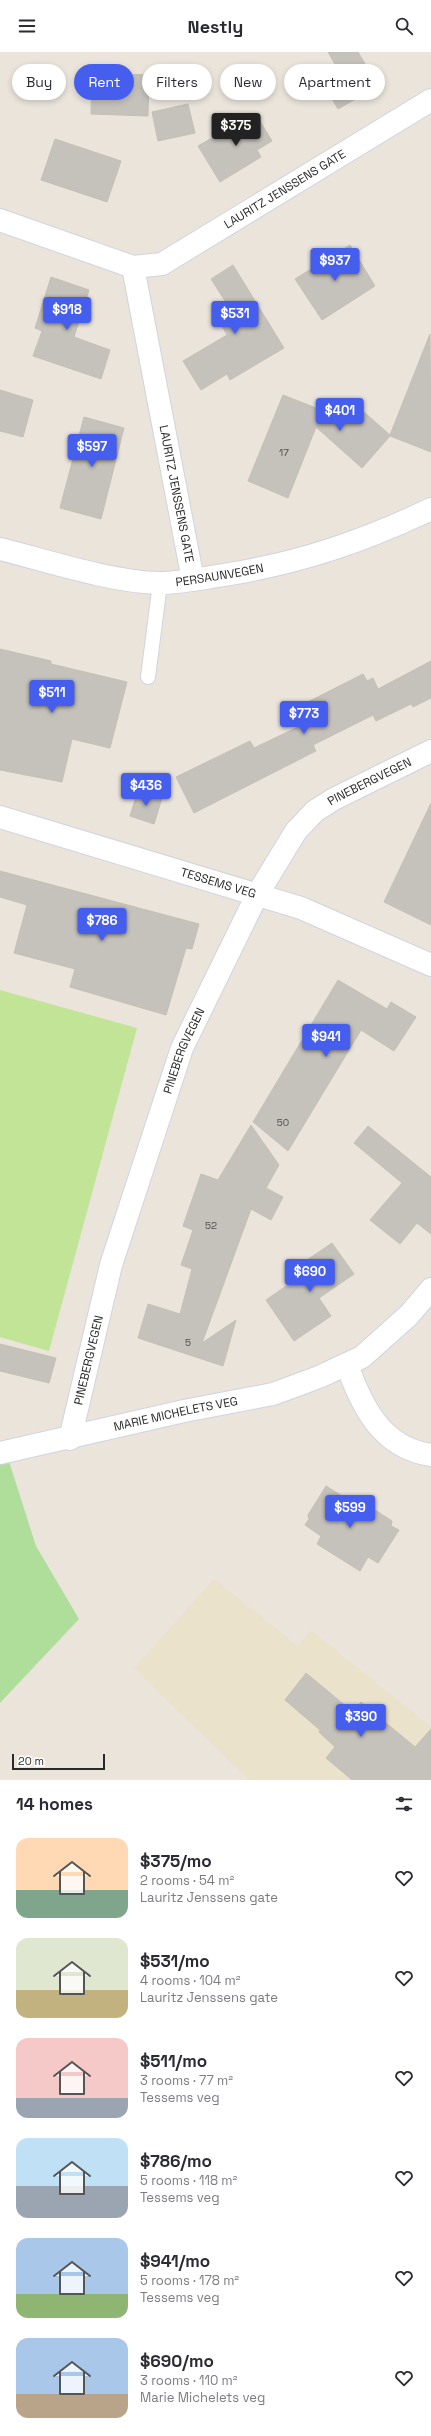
<!DOCTYPE html>
<html lang="en">
<head>
<meta charset="utf-8">
<style>
  :root { --surface:#fff; --page:#f2f2f3; --text:#2b2b33; --muted:#7c7c81; --accent:#455eee }
  body { margin:0; font-family:"Space Grotesk",sans-serif; background:var(--page); color:var(--text); height:100vh; display:flex; flex-direction:column; font-size:15px; white-space:nowrap }
  * { box-sizing:border-box; margin:0 }
  p { font-size:13px; color:var(--muted) }
  .icon { flex:none; width:22px; height:22px; fill:none; stroke:currentColor; stroke-width:2; stroke-linecap:round; stroke-linejoin:round }
  .map { position:relative; height:1728px; overflow:hidden }
  .sheet { display:flex; flex-direction:column; background:var(--surface); flex:1 }
  .sheet>* { flex:none }
  .top-card { position:absolute; left:12px; top:12px; width:407px; height:36px; display:flex; gap:8px }
  .scale { position:absolute; left:12px; bottom:10px; width:93px; box-sizing:border-box; padding-left:4px; border:2px solid #292929; border-top:0; font-size:11px; line-height:14px; white-space:nowrap; color:#292929; -webkit-text-stroke:3px #fff; paint-order:stroke }
  .price { position:absolute; translate:-50% -34px; padding:0 9px; border-radius:4px; background:var(--accent); color:#fff; font-size:13px; line-height:26px; filter:drop-shadow(0 1px 2px #0008) }
  .price::after { content:''; position:absolute; left:50%; top:24px; width:12px; height:9px; margin-left:-6px; background:inherit; clip-path:polygon(0 0,100% 0,50% 100%) }
  .price.current { background:#222; color:#fff }
  ul { padding:0; list-style:none }
  li { display:flex; align-items:center; gap:12px; height:100px; padding:0 16px }
  li span { display:grid; place-items:center; flex:none; width:112px; height:80px; border-radius:12px; color:#555 }
  li>.icon { margin-inline-start:auto }
  span .icon { width:48px; height:48px; fill:#fffc; stroke-width:1 }
  li b { font-size:17px }
  h2 { display:flex; justify-content:space-between; align-items:center; height:48px; padding:0 16px; font-size:17px }
  .tag { padding:0 14px; border-radius:18px; background:var(--surface); box-shadow:0 2px 6px #0003; font-size:14px; line-height:36px }
  .tag.current { background:var(--accent); color:#fff }
  header { display:flex; justify-content:space-between; align-items:center; height:52px; padding:0 16px; background:var(--surface); font-size:18px; font-weight:700 }
  .map>svg:first-child { display:block }
  .education { fill:#ebe2cb }
  .green { fill:#afde9b }
  .pitch { fill:#c1e497 }
  .building { fill:#c5c1bb; stroke:#c5c0b5 }
  .lines { fill:none; stroke-linecap:round; stroke-linejoin:round }
  .service-casing { stroke:#d1d3e1; stroke-width:16 }
  .minor-casing { stroke:#d1d3e1; stroke-width:24 }
  .tertiary-casing { stroke:#d1d3e1; stroke-width:24 }
  .service { stroke:#fff; stroke-width:14 }
  .minor { stroke:#fff; stroke-width:22 }
  .tertiary { stroke:#fff; stroke-width:22 }
  .labels { text-anchor:middle; dominant-baseline:central; stroke-width:3; stroke-linejoin:round; paint-order:stroke }
  .number-label { font-size:10px; fill:#504f4e }
  .street-label { font-size:12px; fill:#292929; stroke:#fff }
</style>
</head>
<body>
<header><svg class="icon" aria-label="menu" viewBox="0 0 24 24"><path d="M4 6h16M4 12h16M4 18h16"/></svg>Nestly<svg class="icon" aria-label="search" viewBox="0 0 24 24"><circle cx="10" cy="10" r="6"/><path d="M15 15l6 6"/></svg></header>
<div class="map">
<svg width="431" height="1728" viewBox="0 0 431 1728">
  <rect width="100%" height="100%" fill="#eae4db"/>
  <!-- education -->
  <polygon class="education" points="214,1527 298,1594 311,1578 431,1675 431,1728 249,1728 134,1616"/>
  <!-- green -->
  <polygon class="green" points="6,1400 36,1494 79,1567 0,1651 0,1401"/>
  <!-- pitch -->
  <polygon class="pitch" points="0,938 137,976 49,1299 0,1285"/>
  <!-- building -->
  <g class="building">
    <polygon points="328,0 358,0 378,34 338,57 319,25 336,14"/>
    <polygon points="92,21 149,23 148,64 91,62"/>
    <polygon points="188,52 195,81 158,89 152,60"/>
    <polygon points="255,61 272,89 257,98 261,105 220,130 198,94"/>
    <polygon points="55,87 121,109 107,150 41,128"/>
    <polygon points="350,193 375,234 322,268 295,227"/>
    <polygon points="233,213 284,296 230,328 227,322 201,338 183,309 227,283 216,263 229,255 211,227"/>
    <polygon points="51,225 89,238 74,285 110,298 101,327 33,304 42,279 35,276"/>
    <polygon points="430,282 431,400 390,384 362,416 316,375 288,446 248,429 283,343 334,363 348,346 390,383"/>
    <polygon points="0,338 33,348 23,385 0,379"/>
    <polygon points="84,365 124,376 101,467 60,456"/>
    <polygon points="0,597 51,609 51,612 127,630 110,696 72,687 62,730 0,718"/>
    <polygon points="431,609 431,646 413,655 411,652 376,669 373,663 313,693 316,699 194,761 176,725 250,689 254,696 300,674 292,658 363,622 367,629 373,626 378,637"/>
    <polygon points="138,738 162,746 154,772 130,764"/>
    <polygon points="431,751 431,873 384,850"/>
    <polygon points="0,819 199,872 192,897 186,896 166,963 70,935 75,917 14,901 27,853 0,845"/>
    <polygon points="338,928 387,957 391,950 416,965 394,999 361,978 288,1099 253,1070"/>
    <polygon points="251,1073 279,1113 266,1136 283,1145 271,1168 251,1157 202,1291 236,1268 223,1314 138,1286 148,1252 180,1262 192,1217 181,1213 193,1178 183,1174 201,1122 218,1128"/>
    <polygon points="368,1074 431,1125 431,1182 417,1171 400,1192 370,1168 402,1131 354,1091"/>
    <polygon points="332,1191 354,1222 319,1246 331,1264 294,1289 266,1248 312,1216 307,1208"/>
    <polygon points="0,1292 56,1306 49,1331 0,1319"/>
    <polygon points="326,1434 366,1459 369,1454 392,1469 391,1474 399,1478 378,1511 368,1505 360,1519 317,1492 321,1484 305,1473 309,1467 308,1463"/>
    <polygon points="306,1621 353,1660 361,1650 415,1695 431,1677 431,1728 352,1728 326,1706 335,1695 319,1680 320,1678 285,1648"/>
  </g>
  <g class="lines">
    <defs>
      <polyline id="service" points="148,625 160,531"/>
      <g id="minor">
        <path id="s1" d="M0,168L133,215L162,212L431,48"/>
        <path id="s2" d="M133,215L193,528"/>
        <path id="s3" d="M0,765L301,856L431,913"/>
        <path d="M347,1313C362,1355 382,1396 431,1403"/>
        <path id="s4" d="M70,1387L111,1213L182,996L257,843L296,779L315,759L334,747L431,699"/>
        <path id="s5" d="M0,1401L184,1359L273,1342L319,1325L362,1305L409,1263L431,1237"/>
      </g>
      <g id="tertiary">
        <path id="s6" d="M0,497C48,509 111,530 160,531C181,531 203,526 224,523C299,511 362,490 431,457"/>
      </g>
    </defs>
    <!-- service casing -->
    <use href="#service" class="service-casing"/>
    <!-- minor casing -->
    <use href="#minor" class="minor-casing"/>
    <!-- tertiary casing -->
    <use href="#tertiary" class="tertiary-casing"/>
    <!-- service -->
    <use href="#service" class="service"/>
    <!-- minor -->
    <use href="#minor" class="minor"/>
    <!-- tertiary -->
    <use href="#tertiary" class="tertiary"/>
  </g>
  <g class="labels">
    <!-- number labels -->
    <g class="number-label">
      <text x="284" y="400">17</text>
      <text x="283" y="1070">50</text>
      <text x="211" y="1173">52</text>
      <text x="188" y="1290">5</text>
    </g>
    <!-- street labels -->
    <g class="street-label">
      <text stroke="none"><textPath href="#s1" startOffset="314">LAURITZ JENSSENS GATE</textPath></text>
      <text stroke="none"><textPath href="#s2" startOffset="231">LAURITZ JENSSENS GATE</textPath></text>
      <text stroke="none"><textPath href="#s6" startOffset="224">PERSAUNVEGEN</textPath></text>
      <text stroke="none"><textPath href="#s4" startOffset="742">PINEBERGVEGEN</textPath></text>
      <text stroke="none"><textPath href="#s3" startOffset="228">TESSEMS VEG</textPath></text>
      <text stroke="none"><textPath href="#s4" startOffset="405">PINEBERGVEGEN</textPath></text>
      <text stroke="none"><textPath href="#s4" startOffset="81">PINEBERGVEGEN</textPath></text>
      <text stroke="none"><textPath href="#s5" startOffset="180">MARIE MICHELETS VEG</textPath></text>
    </g>
  </g>
</svg>
<div class="scale">20 m</div>
<b class="price current" style="left:236px;top:95px">$375</b>
<b class="price" style="left:335px;top:230px">$937</b>
<b class="price" style="left:67px;top:279px">$918</b>
<b class="price" style="left:235px;top:283px">$531</b>
<b class="price" style="left:340px;top:380px">$401</b>
<b class="price" style="left:92px;top:416px">$597</b>
<b class="price" style="left:52px;top:662px">$511</b>
<b class="price" style="left:304px;top:683px">$773</b>
<b class="price" style="left:146px;top:755px">$436</b>
<b class="price" style="left:102px;top:890px">$786</b>
<b class="price" style="left:326px;top:1006px">$941</b>
<b class="price" style="left:310px;top:1241px">$690</b>
<b class="price" style="left:350px;top:1477px">$599</b>
<b class="price" style="left:361px;top:1686px">$390</b>
<div class="top-card">
<a class="tag">Buy</a>
<a class="tag current">Rent</a>
<a class="tag">Filters</a>
<a class="tag">New</a>
<a class="tag">Apartment</a>
</div>
</div>
<section class="sheet">
<h2>14 homes<svg class="icon" aria-label="filters" viewBox="0 0 24 24"><path d="M4 7h16M4 17h16"/><circle cx="9" cy="7" r="2"/><circle cx="15" cy="17" r="2"/></svg></h2>
<ul>
<li><span style="background:linear-gradient(#ffd9b3 65%,#7fa58c 0)"><svg class="icon" aria-label="home" viewBox="0 0 24 24"><path d="M3 11l9-7 9 7M6 9v11h12V9"/></svg></span><div><b>$375/mo</b><p>2 rooms · 54 m²</p><p>Lauritz Jenssens gate</p></div><svg class="icon" aria-label="heart" viewBox="0 0 24 24"><path d="M12 20l-8-8c-3-5 5-10 8-4 3-6 11-1 8 4z"/></svg></li>
<li><span style="background:linear-gradient(#dfe7d0 65%,#c2b280 0)"><svg class="icon" aria-label="home" viewBox="0 0 24 24"><path d="M3 11l9-7 9 7M6 9v11h12V9"/></svg></span><div><b>$531/mo</b><p>4 rooms · 104 m²</p><p>Lauritz Jenssens gate</p></div><svg class="icon" aria-label="heart" viewBox="0 0 24 24"><path d="M12 20l-8-8c-3-5 5-10 8-4 3-6 11-1 8 4z"/></svg></li>
<li><span style="background:linear-gradient(#f6c9c9 75%,#9aa5b1 0)"><svg class="icon" aria-label="home" viewBox="0 0 24 24"><path d="M3 11l9-7 9 7M6 9v11h12V9"/></svg></span><div><b>$511/mo</b><p>3 rooms · 77 m²</p><p>Tessems veg</p></div><svg class="icon" aria-label="heart" viewBox="0 0 24 24"><path d="M12 20l-8-8c-3-5 5-10 8-4 3-6 11-1 8 4z"/></svg></li>
<li><span style="background:linear-gradient(#bfe0f5 60%,#9aa5b1 0)"><svg class="icon" aria-label="home" viewBox="0 0 24 24"><path d="M3 11l9-7 9 7M6 9v11h12V9"/></svg></span><div><b>$786/mo</b><p>5 rooms · 118 m²</p><p>Tessems veg</p></div><svg class="icon" aria-label="heart" viewBox="0 0 24 24"><path d="M12 20l-8-8c-3-5 5-10 8-4 3-6 11-1 8 4z"/></svg></li>
<li><span style="background:linear-gradient(#a9c7e8 70%,#8fb573 0)"><svg class="icon" aria-label="home" viewBox="0 0 24 24"><path d="M3 11l9-7 9 7M6 9v11h12V9"/></svg></span><div><b>$941/mo</b><p>5 rooms · 178 m²</p><p>Tessems veg</p></div><svg class="icon" aria-label="heart" viewBox="0 0 24 24"><path d="M12 20l-8-8c-3-5 5-10 8-4 3-6 11-1 8 4z"/></svg></li>
<li><span style="background:linear-gradient(#a9c7e8 70%,#b9a48a 0)"><svg class="icon" aria-label="home" viewBox="0 0 24 24"><path d="M3 11l9-7 9 7M6 9v11h12V9"/></svg></span><div><b>$690/mo</b><p>3 rooms · 110 m²</p><p>Marie Michelets veg</p></div><svg class="icon" aria-label="heart" viewBox="0 0 24 24"><path d="M12 20l-8-8c-3-5 5-10 8-4 3-6 11-1 8 4z"/></svg></li>
</ul>
</section>
</body>
</html>
